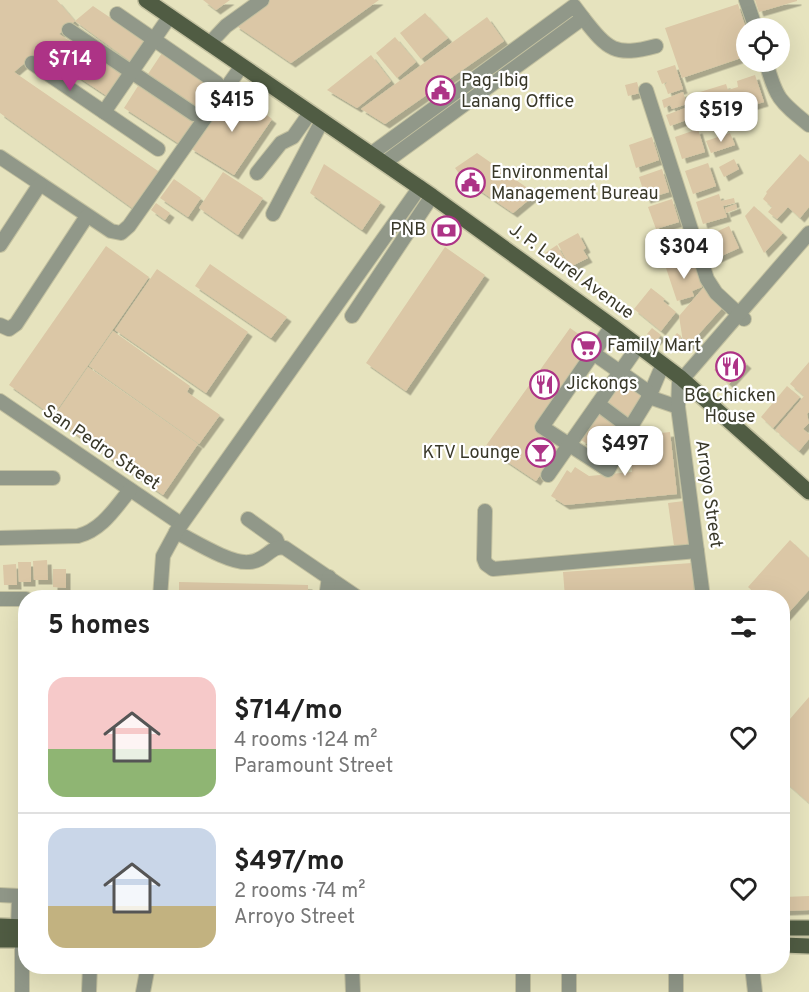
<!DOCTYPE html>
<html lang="en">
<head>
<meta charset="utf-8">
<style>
  :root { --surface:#fff; --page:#f6f6f6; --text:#222; --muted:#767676; --line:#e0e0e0; --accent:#ad3386 }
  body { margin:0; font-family:Overpass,sans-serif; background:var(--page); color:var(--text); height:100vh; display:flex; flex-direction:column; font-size:22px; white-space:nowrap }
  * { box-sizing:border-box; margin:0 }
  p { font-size:20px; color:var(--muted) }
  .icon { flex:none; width:33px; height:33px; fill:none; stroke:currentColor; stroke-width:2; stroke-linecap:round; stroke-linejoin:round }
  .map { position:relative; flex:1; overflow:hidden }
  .drawer { position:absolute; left:18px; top:590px; width:772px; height:384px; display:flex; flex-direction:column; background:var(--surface); border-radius:24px; box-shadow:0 6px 24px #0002 }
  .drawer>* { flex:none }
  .controls { position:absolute; left:736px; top:18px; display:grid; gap:12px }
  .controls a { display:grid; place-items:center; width:54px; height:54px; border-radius:50%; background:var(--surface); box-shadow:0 6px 24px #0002; font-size:30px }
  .price { position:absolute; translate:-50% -51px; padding:0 14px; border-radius:12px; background:#fff; color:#222; font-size:20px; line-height:39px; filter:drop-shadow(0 2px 3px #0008) }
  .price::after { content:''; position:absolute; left:50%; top:36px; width:18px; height:14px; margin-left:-9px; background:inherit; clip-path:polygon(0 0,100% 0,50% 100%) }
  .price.on { background:var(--accent); color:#fff }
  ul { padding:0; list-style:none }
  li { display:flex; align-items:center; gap:18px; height:150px; padding:0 30px }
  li+li { border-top:2px solid var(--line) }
  li span { display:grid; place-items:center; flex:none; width:168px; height:120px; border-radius:18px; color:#555 }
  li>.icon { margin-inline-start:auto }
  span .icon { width:72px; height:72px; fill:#fffc; stroke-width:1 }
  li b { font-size:26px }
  h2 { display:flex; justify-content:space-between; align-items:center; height:72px; padding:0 30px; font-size:26px }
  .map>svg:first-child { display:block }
  .building { fill:#dbc7a6; filter:url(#shadow) }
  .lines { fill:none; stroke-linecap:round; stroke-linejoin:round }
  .minor-casing { stroke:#c3c1a0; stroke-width:16 }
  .major-casing { stroke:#c3c1a0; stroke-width:18 }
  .minor { stroke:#919889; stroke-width:14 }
  .major { stroke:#505c43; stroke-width:15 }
  .labels { text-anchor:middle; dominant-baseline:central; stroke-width:4.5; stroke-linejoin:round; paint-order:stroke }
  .poi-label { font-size:18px; fill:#393829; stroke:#fff; text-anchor:start }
  .street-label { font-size:18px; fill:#393829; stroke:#fff }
</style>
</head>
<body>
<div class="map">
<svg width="809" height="992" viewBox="0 0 809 992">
  <defs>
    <filter id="shadow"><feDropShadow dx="4.5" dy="4.5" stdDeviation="0" flood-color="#0004"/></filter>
  </defs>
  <rect width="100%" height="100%" fill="#e6e3be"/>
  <!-- building -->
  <g class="building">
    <polygon points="0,0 57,0 75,21 93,6 148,43 134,64 75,21 59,34 125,76 110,98 39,51 14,72 161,173 135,210 0,113"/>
    <polygon points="203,0 230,0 216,10"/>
    <polygon points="269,0 379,0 291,63 235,25"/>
    <polygon points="755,0 797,0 797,1 759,12"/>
    <polygon points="738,4 747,32 747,56 682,78 665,28"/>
    <polygon points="425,13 448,38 421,59 400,33"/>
    <polygon points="487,17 504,41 385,124 361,109"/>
    <polygon points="395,37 416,62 397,78 376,53"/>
    <polygon points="162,53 218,91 204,112 148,74"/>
    <polygon points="371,55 391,81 357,108 327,90"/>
    <polygon points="675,65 683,89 668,94 665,85 667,82 662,84 657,71"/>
    <polygon points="755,75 764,102 747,107 746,102 731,106 733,115 716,120 715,116 708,118 700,92 726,84 728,90 738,87 737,81"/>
    <polygon points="637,82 640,93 628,96 625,85"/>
    <polygon points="138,86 196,123 181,145 124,108"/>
    <polygon points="234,90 272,119 234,175 190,148"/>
    <polygon points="683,92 687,104 672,109 670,105 664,108 662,100"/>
    <polygon points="691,106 693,113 690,114 692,118 670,126 666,115"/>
    <polygon points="698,129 705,152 682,159 675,137"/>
    <polygon points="730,133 735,145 711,153 706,141"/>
    <polygon points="652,137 659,160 636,168 629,145"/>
    <polygon points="477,153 536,194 513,213 463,179 455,168"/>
    <polygon points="800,154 809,162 809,207 800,218 788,207 777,219 768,212 772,207 763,199 767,193 766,192"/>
    <polygon points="734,159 739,169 724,177 719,167"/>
    <polygon points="708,163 716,186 693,194 685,171"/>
    <polygon points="324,164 381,202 362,230 310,193"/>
    <polygon points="662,169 669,192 646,199 639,177"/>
    <polygon points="223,172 263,198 238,235 199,208"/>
    <polygon points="174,179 201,198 188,217 160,198"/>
    <polygon points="719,194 721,201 734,198 735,203 723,206 727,217 703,224 696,202"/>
    <polygon points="672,199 679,222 656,229 648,207"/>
    <polygon points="156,203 170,213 165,220 151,210"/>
    <polygon points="736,204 737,209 726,213 725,208"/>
    <polygon points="754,206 783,233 764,253 745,216"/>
    <polygon points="729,226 739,248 717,258 707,236"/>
    <polygon points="682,229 689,251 666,259 659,236"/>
    <polygon points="578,233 586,248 583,250 588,258 570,267 558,244"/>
    <polygon points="557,245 569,266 567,268 561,258 557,261 545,253"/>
    <polygon points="106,246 149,277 53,416 9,385"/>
    <polygon points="445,247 485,275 406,391 366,363"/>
    <polygon points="693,260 702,287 692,291 694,296 677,301 666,268"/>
    <polygon points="210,264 287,317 271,338 195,286"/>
    <polygon points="157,269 248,332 206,393 115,330"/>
    <polygon points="704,287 724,306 688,346 683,342 679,316"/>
    <polygon points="651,288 665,299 663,301 676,312 661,331 634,309"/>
    <polygon points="570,328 593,344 534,427 544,433 541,437 558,449 536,481 485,447"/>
    <polygon points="652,328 661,335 656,341 647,334"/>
    <polygon points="113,331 190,386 187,392 220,415 199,444 89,366"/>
    <polygon points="677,333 681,336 681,347 672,339"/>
    <polygon points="732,351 747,364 729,384 714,370"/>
    <polygon points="809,362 809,412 807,414 809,423 803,429 809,434 809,439 799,451 775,430 804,396 790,384"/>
    <polygon points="88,367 198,444 163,495 53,418"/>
    <polygon points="623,380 646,395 630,420 607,405"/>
    <polygon points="787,386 800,397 773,428 761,417"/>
    <polygon points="600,411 623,427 605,455 581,440"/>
    <polygon points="670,432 677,494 565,505 551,496 567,470 571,473 575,467 589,476 632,472 630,448 645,447 644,435"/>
    <polygon points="684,501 689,544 674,546 668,503"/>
    <polygon points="790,540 809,558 809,590 783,619 783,597 759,597 748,587"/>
    <polygon points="47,560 48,580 34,580 33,561"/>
    <polygon points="18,562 31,562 31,582 19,582"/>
    <polygon points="692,563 694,597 565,597 563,572"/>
    <polygon points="16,564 17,585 4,585 3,565"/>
    <polygon points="53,569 66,569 66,588 53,587"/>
    <polygon points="179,582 308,585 308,597 179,597"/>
    <polygon points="809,697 809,803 783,780 783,727"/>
    <polygon points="809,896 809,910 784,911 784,897"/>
  </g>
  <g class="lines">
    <defs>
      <g id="minor">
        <polyline points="746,0 755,26"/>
        <polyline points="117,14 217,83"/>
        <path d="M583,18C608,50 615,57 656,46"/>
        <polyline points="69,30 194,114"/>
        <polyline points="209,44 226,26 262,0"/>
        <path d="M766,62C776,98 779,101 809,125"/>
        <polyline points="32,63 158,149"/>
        <polyline points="646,90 707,279 716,293 744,319"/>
        <polyline points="104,112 170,16"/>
        <polyline points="371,154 574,6 583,18 384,163"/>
        <polyline points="0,157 111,231 121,233 129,226 241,67"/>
        <polyline points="257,173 281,143 293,137 310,113"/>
        <polyline points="273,214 322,121"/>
        <polyline points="0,245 40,184"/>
        <polyline points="352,316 432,196"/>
        <polyline points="0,325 9,329 16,324 87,216"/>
        <polyline points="612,326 542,427 608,470 630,428 649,397 663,364"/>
        <polyline points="593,353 647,391 649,397 678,407"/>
        <polyline points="0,401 181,524"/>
        <polyline points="598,404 630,428"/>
        <polyline points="548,475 639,345"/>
        <polyline points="0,478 53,478"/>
        <polyline points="485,511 484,559 486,564 493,569 697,551"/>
        <polyline points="248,519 276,539 279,546"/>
        <path d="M176,532C194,541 230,564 249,562C267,561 271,544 285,548L357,597"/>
        <path d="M0,538L78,536C102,530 115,508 130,490"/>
        <polyline points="160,597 163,556 176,532 420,187"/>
        <polyline points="326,597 329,577"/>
        <polyline points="703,597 678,407 679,383 809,233"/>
        <polyline points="0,599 26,599"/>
        <polyline points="0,895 19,896 18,927"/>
        <polyline points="352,966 353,992"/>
        <polyline points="752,966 755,992"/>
        <polyline points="22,992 22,940"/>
        <polyline points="89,992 90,966"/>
        <polyline points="143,992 148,966"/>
        <polyline points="523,992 523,966"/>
        <polyline points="569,992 569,966"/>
        <polyline points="676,992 676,966"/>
      </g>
      <g id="major">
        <polyline points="146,0 432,196 612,326 681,378 809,492"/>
        <polyline points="0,926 26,927"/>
        <polyline points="783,928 809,928"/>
        <polyline points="0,940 26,940"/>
        <polyline points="783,945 809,946"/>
      </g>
    </defs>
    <!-- minor casing -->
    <use href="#minor" class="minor-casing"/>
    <!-- major casing -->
    <use href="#major" class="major-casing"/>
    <!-- minor -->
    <use href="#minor" class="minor"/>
    <!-- major -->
    <use href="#major" class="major"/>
  </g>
  <!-- icons -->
  <defs>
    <symbol id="civic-ring" viewBox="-11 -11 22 22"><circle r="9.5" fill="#fff" stroke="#ad3386" stroke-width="1.5"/><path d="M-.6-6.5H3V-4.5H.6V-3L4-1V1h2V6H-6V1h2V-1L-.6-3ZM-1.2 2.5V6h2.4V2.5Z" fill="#ad3386"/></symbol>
    <symbol id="bank-ring" viewBox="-11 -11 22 22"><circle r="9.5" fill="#fff" stroke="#ad3386" stroke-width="1.5"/><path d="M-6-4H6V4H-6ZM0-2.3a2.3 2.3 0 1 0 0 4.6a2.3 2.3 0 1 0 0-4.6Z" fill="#ad3386"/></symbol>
    <symbol id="supermarket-ring" viewBox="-11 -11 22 22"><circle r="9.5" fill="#fff" stroke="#ad3386" stroke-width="1.5"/><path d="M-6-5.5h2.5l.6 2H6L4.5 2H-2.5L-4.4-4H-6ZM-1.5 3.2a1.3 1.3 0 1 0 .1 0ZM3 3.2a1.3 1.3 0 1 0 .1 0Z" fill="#ad3386"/></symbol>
    <symbol id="restaurant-ring" viewBox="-11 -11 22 22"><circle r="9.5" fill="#fff" stroke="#ad3386" stroke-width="1.5"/><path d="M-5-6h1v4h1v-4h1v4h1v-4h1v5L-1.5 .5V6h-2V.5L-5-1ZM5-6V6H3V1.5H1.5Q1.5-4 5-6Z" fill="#ad3386"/></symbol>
    <symbol id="bar-ring" viewBox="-11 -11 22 22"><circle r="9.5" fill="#fff" stroke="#ad3386" stroke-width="1.5"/><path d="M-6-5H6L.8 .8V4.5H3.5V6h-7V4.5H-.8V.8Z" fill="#ad3386"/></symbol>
  </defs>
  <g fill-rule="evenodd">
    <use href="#civic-ring" x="424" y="74" width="33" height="33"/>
    <use href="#civic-ring" x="454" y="166" width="33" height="33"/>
    <use href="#bank-ring" x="430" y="214" width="33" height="33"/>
    <use href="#supermarket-ring" x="570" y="330" width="33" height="33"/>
    <use href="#restaurant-ring" x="714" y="350" width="33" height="33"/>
    <use href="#restaurant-ring" x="528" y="368" width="33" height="33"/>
    <use href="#bar-ring" x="524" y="436" width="33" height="33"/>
  </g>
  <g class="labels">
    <!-- poi labels -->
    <g class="poi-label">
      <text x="461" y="81">Pag-Ibig<tspan x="461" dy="21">Lanang Office</tspan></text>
      <text x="491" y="173">Environmental<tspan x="491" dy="21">Management Bureau</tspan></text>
      <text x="426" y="230" text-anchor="end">PNB</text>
      <text x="607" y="346">Family Mart</text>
      <text x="566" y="384">Jickongs</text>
      <text x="730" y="396" text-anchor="middle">BC Chicken<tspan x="730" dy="21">House</tspan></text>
      <text x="520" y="453" text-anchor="end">KTV Lounge</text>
    </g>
    <!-- street labels -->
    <g class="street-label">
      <text transform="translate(571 272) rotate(36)">J. P. Laurel Avenue</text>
      <text transform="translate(101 448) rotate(34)">San Pedro Street</text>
      <text transform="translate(708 494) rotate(82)">Arroyo Street</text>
    </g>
  </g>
</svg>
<div class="controls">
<a><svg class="icon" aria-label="locate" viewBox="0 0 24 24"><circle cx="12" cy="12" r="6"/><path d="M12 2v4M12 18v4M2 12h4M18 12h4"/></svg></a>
</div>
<b class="price on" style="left:70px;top:92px">$714</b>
<b class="price" style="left:232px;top:133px">$415</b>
<b class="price" style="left:721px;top:143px">$519</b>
<b class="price" style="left:684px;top:280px">$304</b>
<b class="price" style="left:625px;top:477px">$497</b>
<section class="drawer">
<h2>5 homes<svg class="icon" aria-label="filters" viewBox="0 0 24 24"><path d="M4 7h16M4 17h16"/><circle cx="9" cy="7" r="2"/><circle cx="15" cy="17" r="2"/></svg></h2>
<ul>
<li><span style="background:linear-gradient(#f6c9c9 60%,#8fb573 0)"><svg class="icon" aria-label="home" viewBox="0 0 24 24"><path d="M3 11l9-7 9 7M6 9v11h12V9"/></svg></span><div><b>$714/mo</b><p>4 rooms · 124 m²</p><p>Paramount Street</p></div><svg class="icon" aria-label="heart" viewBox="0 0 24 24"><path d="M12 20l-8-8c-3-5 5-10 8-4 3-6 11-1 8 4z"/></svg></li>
<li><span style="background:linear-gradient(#c9d6e8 65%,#c2b280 0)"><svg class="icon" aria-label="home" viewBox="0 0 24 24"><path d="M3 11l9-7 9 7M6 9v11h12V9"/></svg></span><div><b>$497/mo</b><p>2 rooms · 74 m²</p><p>Arroyo Street</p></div><svg class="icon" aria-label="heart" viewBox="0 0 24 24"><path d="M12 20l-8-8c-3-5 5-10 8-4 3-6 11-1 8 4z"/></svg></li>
</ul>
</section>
</div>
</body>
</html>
